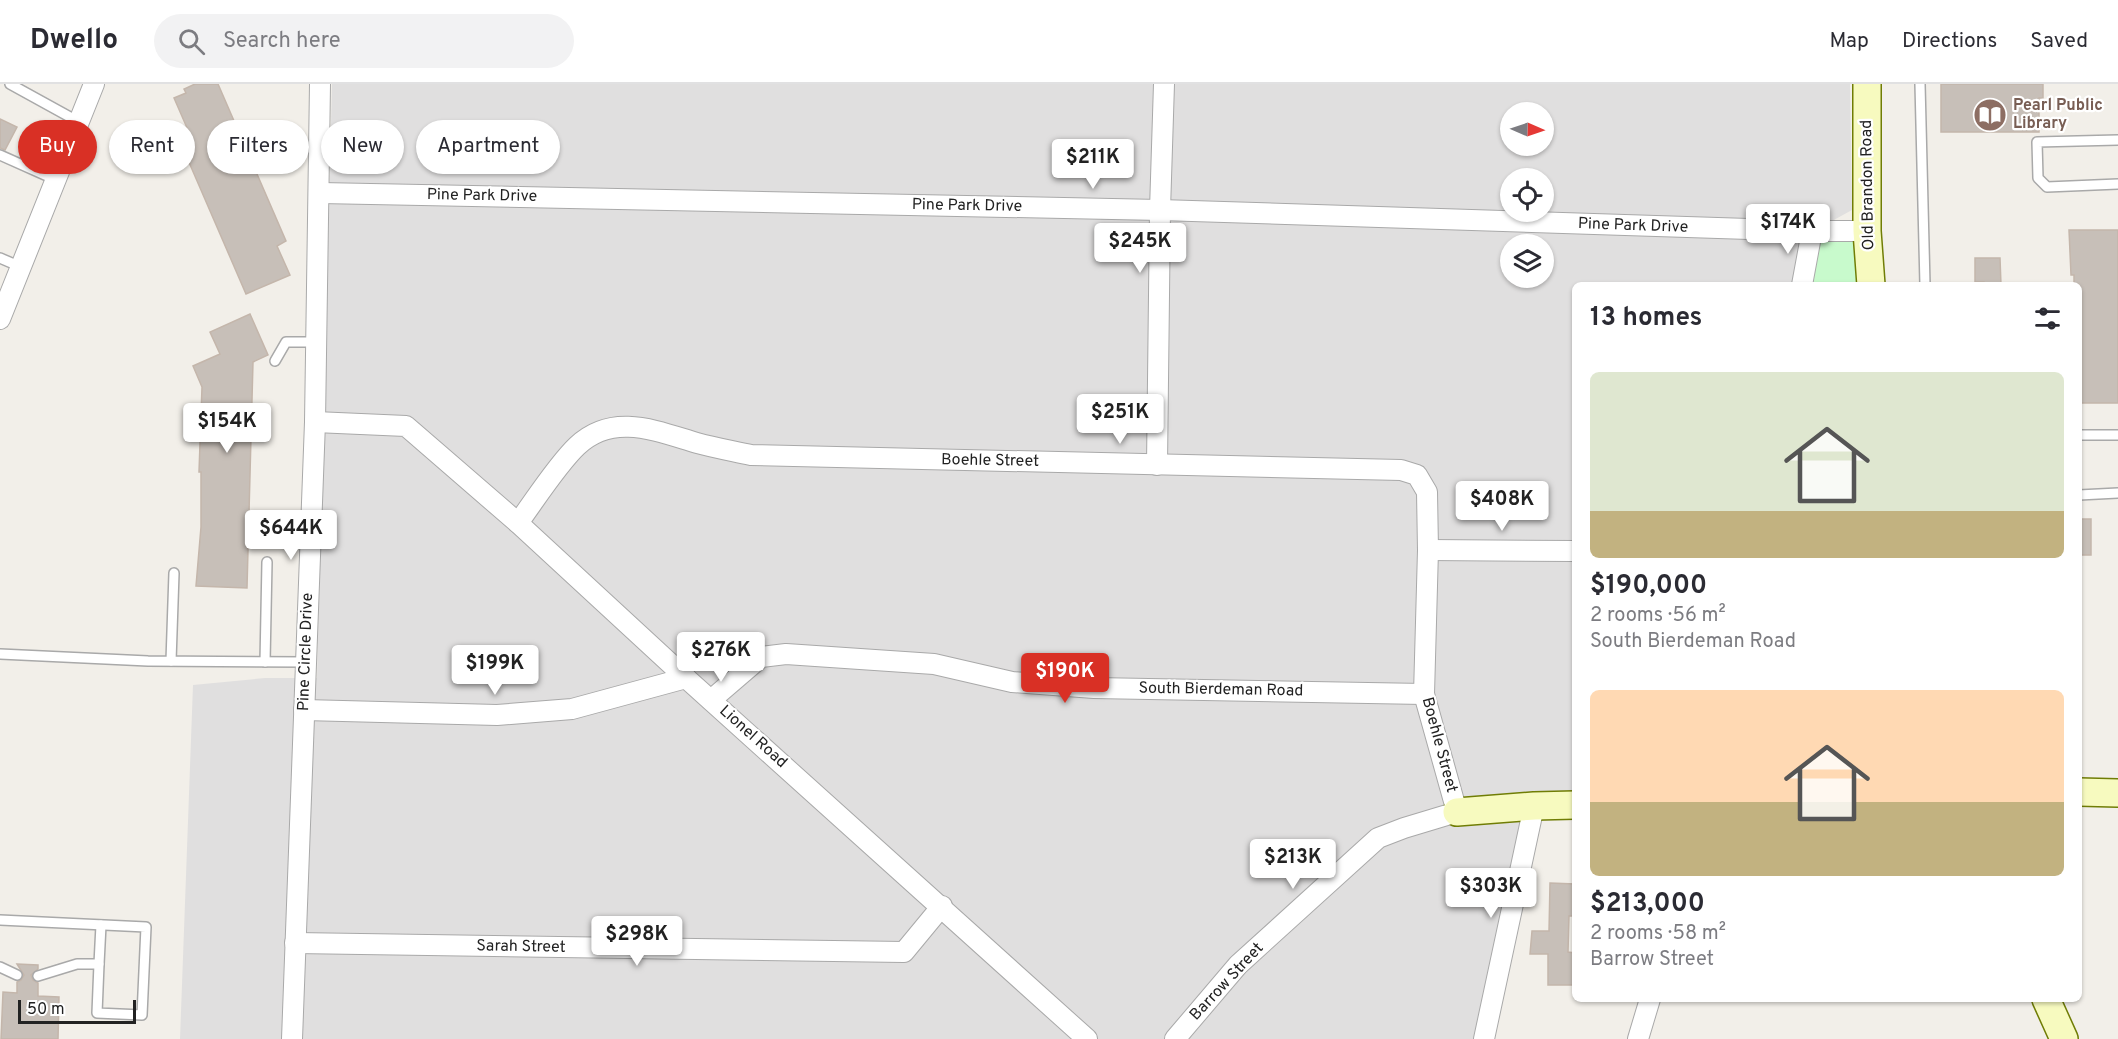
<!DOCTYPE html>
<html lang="en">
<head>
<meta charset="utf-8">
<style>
  :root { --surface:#fff; --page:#f2f2f3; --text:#2b2b33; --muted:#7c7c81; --line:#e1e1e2; --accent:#d93025 }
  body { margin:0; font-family:Overpass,sans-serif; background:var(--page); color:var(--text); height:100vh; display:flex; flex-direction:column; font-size:22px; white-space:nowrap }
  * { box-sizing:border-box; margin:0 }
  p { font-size:20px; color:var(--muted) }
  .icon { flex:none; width:33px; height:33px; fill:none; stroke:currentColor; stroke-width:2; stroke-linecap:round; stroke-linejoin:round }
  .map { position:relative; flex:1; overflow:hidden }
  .panel { position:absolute; left:1572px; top:198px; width:510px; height:720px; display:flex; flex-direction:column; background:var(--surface); border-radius:9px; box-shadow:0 2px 4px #0004 }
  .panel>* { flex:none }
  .guide { position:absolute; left:18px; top:36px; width:570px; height:54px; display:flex; gap:12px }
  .needle { width:39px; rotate:92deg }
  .buttons { position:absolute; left:1500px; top:18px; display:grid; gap:12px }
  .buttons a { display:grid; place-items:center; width:54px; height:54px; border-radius:50%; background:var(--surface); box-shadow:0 2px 4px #0004; font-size:30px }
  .scale { position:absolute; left:18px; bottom:15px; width:118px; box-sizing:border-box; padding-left:6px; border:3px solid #222; border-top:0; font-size:16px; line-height:21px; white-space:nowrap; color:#222; -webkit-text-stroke:4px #fff; paint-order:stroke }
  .price { position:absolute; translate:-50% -51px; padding:0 14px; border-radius:6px; background:#fff; color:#222; font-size:20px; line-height:39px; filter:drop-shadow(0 2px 3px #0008) }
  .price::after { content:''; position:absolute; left:50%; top:36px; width:18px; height:14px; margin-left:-9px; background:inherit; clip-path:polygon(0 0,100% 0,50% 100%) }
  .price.current { background:var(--accent); color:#fff }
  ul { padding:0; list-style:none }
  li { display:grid; align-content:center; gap:12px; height:318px; padding:0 18px }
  li span { display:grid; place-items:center; height:186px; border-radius:9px; color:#555 }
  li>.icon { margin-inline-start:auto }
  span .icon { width:108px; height:108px; fill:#fffc; stroke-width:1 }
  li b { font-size:26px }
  h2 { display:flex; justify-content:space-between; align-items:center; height:72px; padding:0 18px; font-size:26px }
  .pill { padding:0 21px; border-radius:27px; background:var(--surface); box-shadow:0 2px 4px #0004; font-size:21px; line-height:54px }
  .pill.current { background:var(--accent); color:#fff }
  header { display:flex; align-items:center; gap:36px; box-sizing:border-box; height:84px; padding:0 30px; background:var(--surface); border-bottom:2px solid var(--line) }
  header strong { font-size:28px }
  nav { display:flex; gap:33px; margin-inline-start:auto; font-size:21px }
  .search { width:420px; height:54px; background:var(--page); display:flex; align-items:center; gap:15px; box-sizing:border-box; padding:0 21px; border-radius:33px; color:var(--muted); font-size:22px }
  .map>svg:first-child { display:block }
  .residential { fill:#e0dfdf; fill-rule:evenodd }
  .park { fill:#c8facc }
  .building { fill:#c7bfb8; stroke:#c4b6ab; stroke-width:1.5 }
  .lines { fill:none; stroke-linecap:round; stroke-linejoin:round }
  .lane-casing { stroke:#a9a9a9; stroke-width:12 }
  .street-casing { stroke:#a9a9a9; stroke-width:22 }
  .secondary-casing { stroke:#707d05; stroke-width:30 }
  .lane { stroke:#fff; stroke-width:9 }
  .street { stroke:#fff; stroke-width:20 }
  .secondary { stroke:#f7fabf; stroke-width:27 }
  .labels { text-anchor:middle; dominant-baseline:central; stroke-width:4.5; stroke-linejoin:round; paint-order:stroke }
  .education-label { font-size:16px; font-weight:bold; fill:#785e54; stroke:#fff; text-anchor:start }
  .street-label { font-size:16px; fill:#222; stroke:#fff }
</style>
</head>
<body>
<header>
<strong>Dwello</strong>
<div class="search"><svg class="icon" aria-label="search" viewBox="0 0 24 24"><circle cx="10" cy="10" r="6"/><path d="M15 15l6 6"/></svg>Search here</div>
<nav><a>Map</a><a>Directions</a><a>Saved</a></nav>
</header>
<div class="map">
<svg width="2118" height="955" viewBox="0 0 2118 955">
  <rect width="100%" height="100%" fill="#f2efe9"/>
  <!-- residential -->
  <path class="residential" d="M332,0H1850L1852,126L1812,148L1802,201H1575V721L1534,722L1484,955H180L193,601L265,594H317ZM1510,28H1544V62H1510ZM1510,94H1544V128H1510ZM1510,160H1544V194H1510Z"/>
  <!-- park -->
  <polygon class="park" points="1842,150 1856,158 1858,201 1813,201 1820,153"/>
  <!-- building -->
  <g class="building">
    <polygon points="195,0 218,0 286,157 277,162 290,191 246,210 188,76 185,78 176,59 191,53 174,14 186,9 184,5"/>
    <polygon points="1941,0 2043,0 2043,14 2039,14 2039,48 1941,48"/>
    <polygon points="0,35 17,43 5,66 0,64"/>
    <polygon points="2069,146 2118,146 2118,319 2079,319 2079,201 2074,201 2074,191 2071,191"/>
    <polygon points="1975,174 2000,174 2001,201 1984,201 1984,198 1975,198"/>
    <polygon points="250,230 268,271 253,278 247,504 196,502 201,443 201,388 199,388 202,303 193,282 220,270 210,248"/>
    <rect x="2079" y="435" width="12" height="36"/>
    <polygon points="1550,799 1575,800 1575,832 1569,832 1568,868 1575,869 1575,901 1548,901 1548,870 1530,870 1532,847 1549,847"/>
    <polygon points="17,880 38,881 38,885 31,891 33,896 38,899 38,912 59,913 58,955 1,955 3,908 17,909 17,898 21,896 24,891"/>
  </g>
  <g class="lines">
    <defs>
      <g id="lane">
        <polyline points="10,0 79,38"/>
        <polyline points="1920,0 1925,201"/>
        <polyline points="2118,56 2037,58 2038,94 2047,103 2118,100"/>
        <polyline points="0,71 56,96"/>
        <polyline points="0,174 21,183"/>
        <polyline points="275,277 286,258 317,258"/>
        <polyline points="2079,351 2118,351"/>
        <polyline points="2079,411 2118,409"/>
        <polyline points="0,570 148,577 306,578"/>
        <polyline points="171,577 174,489"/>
        <polyline points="265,578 267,478"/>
        <polyline points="0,836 146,843 142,931 97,929 99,880 77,880 38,892"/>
        <polyline points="99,880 101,841"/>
        <polyline points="0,883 17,891"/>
      </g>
      <g id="street">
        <polyline points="320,109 1160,126 1812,147 1867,147"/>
        <polyline points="1802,201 1812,147"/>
        <polyline points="0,235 94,0"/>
        <polyline points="315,338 406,342 518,439 686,594 1087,955"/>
        <polyline points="1157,381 1160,126 1164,0"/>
        <path d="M518,439C535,416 557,381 577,362C613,328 656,347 697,359C715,364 733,367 751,371L1401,386L1417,391L1427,408L1428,466L1424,610L1457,728L1404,744L1378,754L1238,881L1175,955"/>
        <polyline points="1428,466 1575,467"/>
        <polyline points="711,616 761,573 786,570 934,580 1012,598 1094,604 1424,610"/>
        <polyline points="304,626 497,631 572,625 686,594"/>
        <polyline points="295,859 904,868 942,822"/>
        <polyline points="292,955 315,338 320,0"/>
        <polyline points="1484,955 1534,722"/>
        <polyline points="1638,955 1650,915"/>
      </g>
      <g id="secondary">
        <polyline points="1867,0 1867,147 1871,201"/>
        <polyline points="2079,708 2118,709"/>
        <polyline points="1457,728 1534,722 1575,721"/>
        <polyline points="2046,915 2064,955"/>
      </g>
    </defs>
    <!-- lane casing -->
    <use href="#lane" class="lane-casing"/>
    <!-- street casing -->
    <use href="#street" class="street-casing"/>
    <!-- secondary casing -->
    <use href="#secondary" class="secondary-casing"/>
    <!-- lane -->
    <use href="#lane" class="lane"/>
    <!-- street -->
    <use href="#street" class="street"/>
    <!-- secondary -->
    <use href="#secondary" class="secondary"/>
  </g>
  <!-- icons -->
  <defs>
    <symbol id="library-disc" viewBox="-11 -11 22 22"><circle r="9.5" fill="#8d6e63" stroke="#fff"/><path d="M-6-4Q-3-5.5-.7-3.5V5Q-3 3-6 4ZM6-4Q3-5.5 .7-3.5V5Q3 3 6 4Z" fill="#fff"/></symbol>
  </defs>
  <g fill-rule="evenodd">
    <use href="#library-disc" x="1971" y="12" width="38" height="38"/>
  </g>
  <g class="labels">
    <!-- education labels -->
    <g class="education-label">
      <text x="2013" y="22">Pearl Public<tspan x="2013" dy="18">Library</tspan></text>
    </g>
    <!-- street labels -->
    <g class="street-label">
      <text transform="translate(1868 101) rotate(-91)">Old Brandon Road</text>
      <text transform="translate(482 112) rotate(1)">Pine Park Drive</text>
      <text transform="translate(967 122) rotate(1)">Pine Park Drive</text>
      <text transform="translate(1633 142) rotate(2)">Pine Park Drive</text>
      <text transform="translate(990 377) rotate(1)">Boehle Street</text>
      <text transform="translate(306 568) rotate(-88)">Pine Circle Drive</text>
      <text transform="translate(1221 606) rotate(1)">South Bierdeman Road</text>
      <text transform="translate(753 653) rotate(42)">Lionel Road</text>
      <text transform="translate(1439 661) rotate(75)">Boehle Street</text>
      <text transform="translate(521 863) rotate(1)">Sarah Street</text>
      <text transform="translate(1227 898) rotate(-47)">Barrow Street</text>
    </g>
  </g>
</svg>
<div class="buttons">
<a><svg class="needle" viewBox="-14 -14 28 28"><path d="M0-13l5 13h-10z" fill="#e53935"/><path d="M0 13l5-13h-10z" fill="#7c7c81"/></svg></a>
<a><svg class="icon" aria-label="locate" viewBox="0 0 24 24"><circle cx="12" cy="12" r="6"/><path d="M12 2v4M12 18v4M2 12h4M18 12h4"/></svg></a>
<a><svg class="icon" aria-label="layers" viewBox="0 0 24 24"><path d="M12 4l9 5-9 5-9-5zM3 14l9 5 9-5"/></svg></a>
</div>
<div class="scale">50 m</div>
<b class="price" style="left:1093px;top:106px">$211K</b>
<b class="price" style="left:1788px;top:171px">$174K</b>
<b class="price" style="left:1140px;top:190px">$245K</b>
<b class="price" style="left:1120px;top:361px">$251K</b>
<b class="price" style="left:227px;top:370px">$154K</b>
<b class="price" style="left:1502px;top:448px">$408K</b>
<b class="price" style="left:291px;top:477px">$644K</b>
<b class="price" style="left:721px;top:599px">$276K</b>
<b class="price" style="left:495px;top:612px">$199K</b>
<b class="price current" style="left:1065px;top:620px">$190K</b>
<b class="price" style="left:1293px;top:806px">$213K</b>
<b class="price" style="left:1491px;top:835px">$303K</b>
<b class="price" style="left:637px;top:883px">$298K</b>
<div class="guide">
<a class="pill current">Buy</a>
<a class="pill">Rent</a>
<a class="pill">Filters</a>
<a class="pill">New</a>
<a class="pill">Apartment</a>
</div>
<section class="panel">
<h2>13 homes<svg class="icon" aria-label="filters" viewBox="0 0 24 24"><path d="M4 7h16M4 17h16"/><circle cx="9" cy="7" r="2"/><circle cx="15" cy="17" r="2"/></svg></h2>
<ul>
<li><span style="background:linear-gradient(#dfe7d0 75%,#c2b280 0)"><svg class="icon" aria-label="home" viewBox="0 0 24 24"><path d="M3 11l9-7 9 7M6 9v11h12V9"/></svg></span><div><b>$190,000</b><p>2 rooms · 56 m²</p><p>South Bierdeman Road</p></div></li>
<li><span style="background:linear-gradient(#ffd9b3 60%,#c2b280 0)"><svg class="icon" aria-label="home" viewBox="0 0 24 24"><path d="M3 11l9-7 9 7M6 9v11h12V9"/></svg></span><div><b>$213,000</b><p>2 rooms · 58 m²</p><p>Barrow Street</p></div></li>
</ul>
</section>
</div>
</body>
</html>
